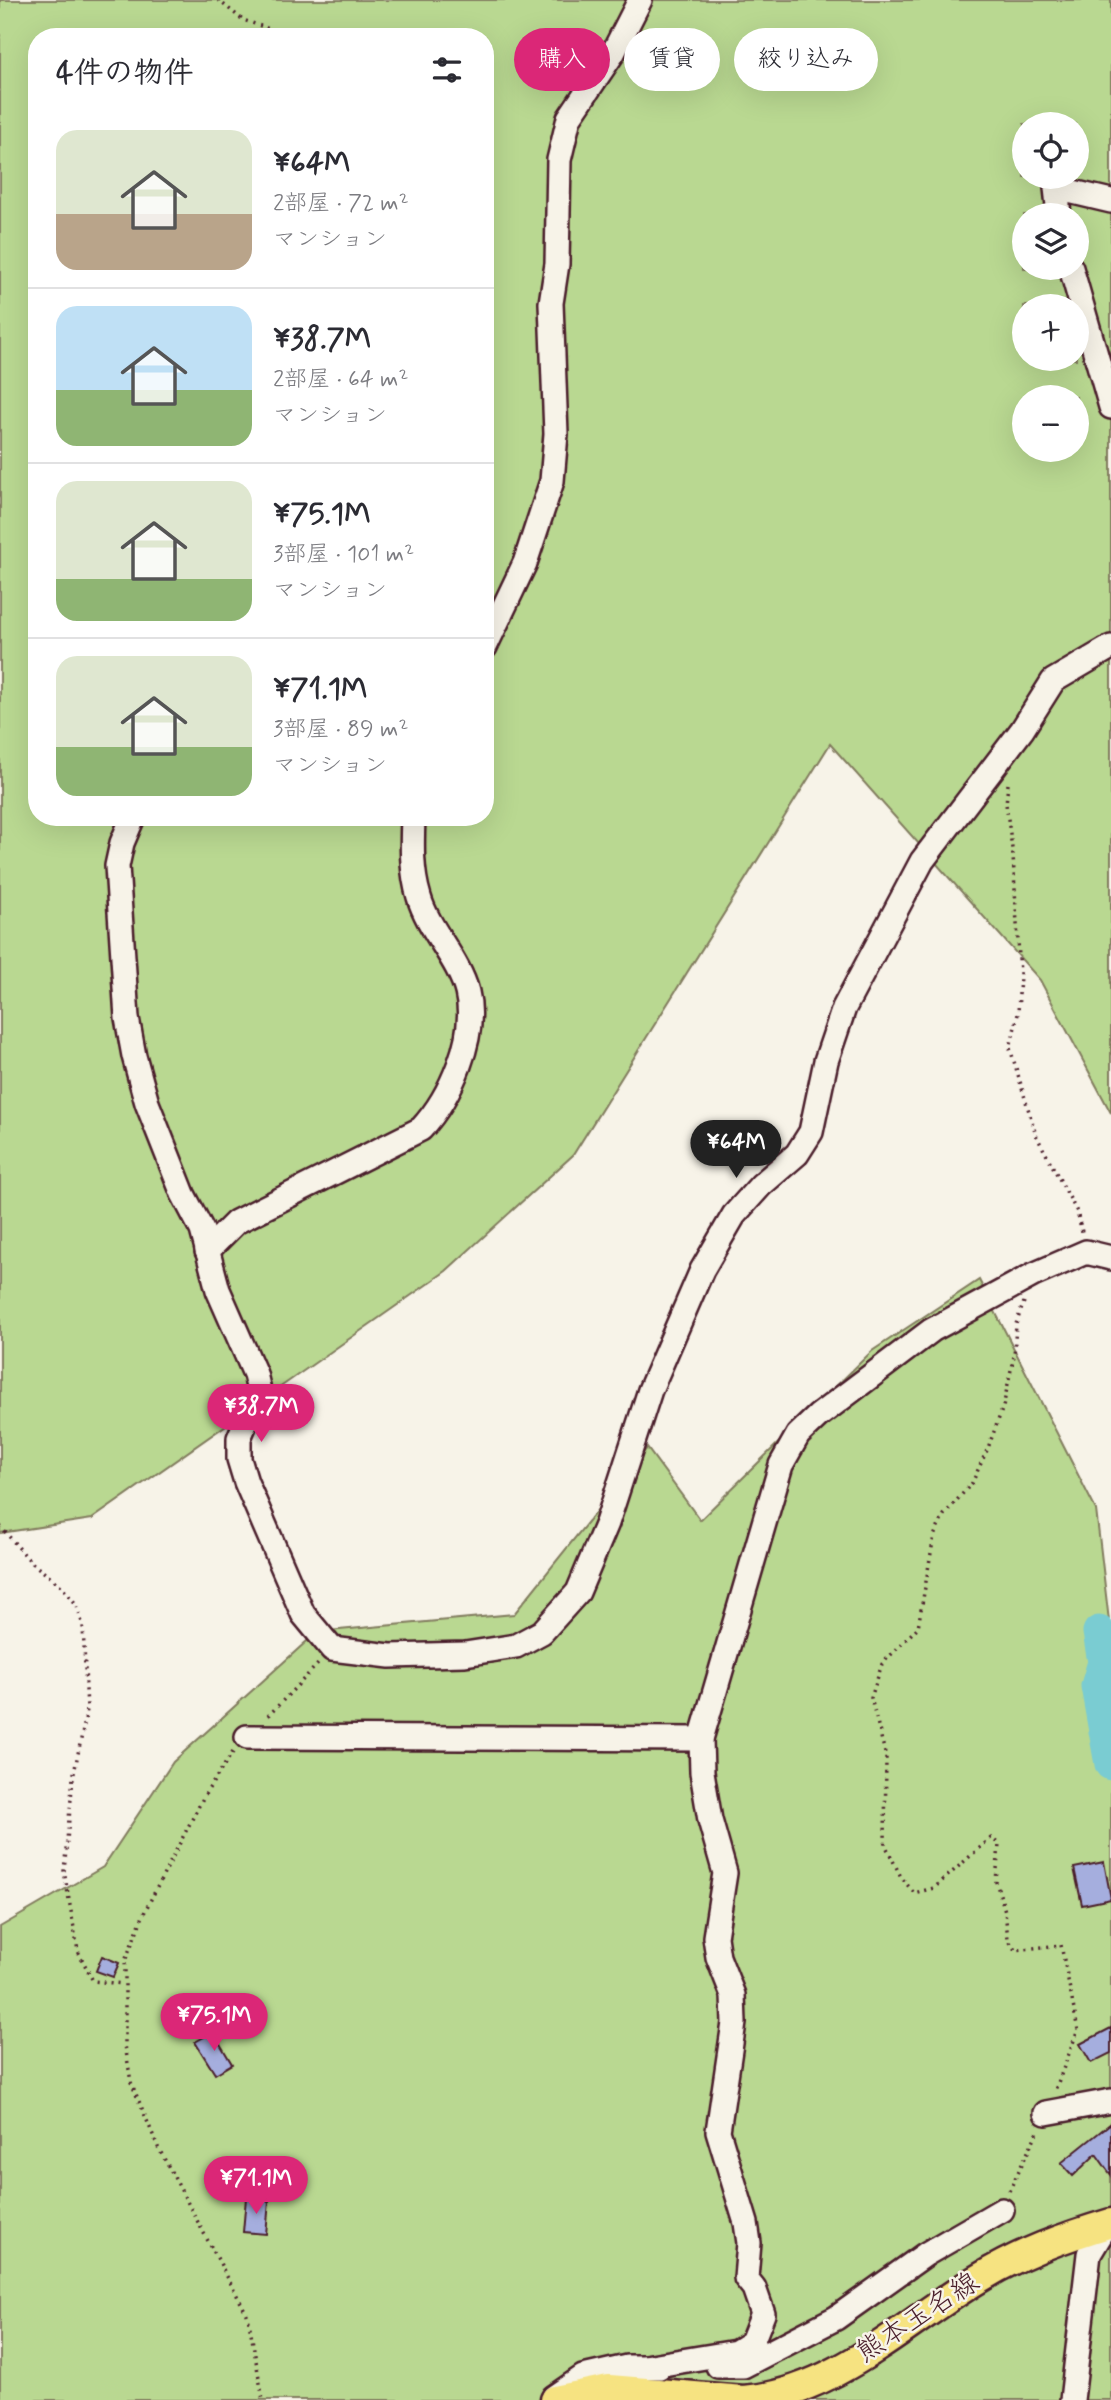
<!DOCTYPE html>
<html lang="ja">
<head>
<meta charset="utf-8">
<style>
  :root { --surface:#fff; --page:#f7f7f7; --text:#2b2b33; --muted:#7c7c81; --line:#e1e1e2; --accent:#db2777 }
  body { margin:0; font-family:Mynerve,"Klee One",sans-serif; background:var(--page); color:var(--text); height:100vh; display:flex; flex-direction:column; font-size:26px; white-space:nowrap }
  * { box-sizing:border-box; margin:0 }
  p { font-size:23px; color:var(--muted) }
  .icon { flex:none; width:38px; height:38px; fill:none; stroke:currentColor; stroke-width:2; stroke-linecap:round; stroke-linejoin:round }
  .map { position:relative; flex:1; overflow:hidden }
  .panel { position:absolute; left:28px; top:28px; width:466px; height:798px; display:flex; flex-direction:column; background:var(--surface); border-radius:28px; box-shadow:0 7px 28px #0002 }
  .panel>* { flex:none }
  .top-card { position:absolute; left:514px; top:28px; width:490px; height:63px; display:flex; gap:14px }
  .tools { position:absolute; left:1012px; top:112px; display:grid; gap:14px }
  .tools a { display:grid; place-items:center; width:77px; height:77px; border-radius:50%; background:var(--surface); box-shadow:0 7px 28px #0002; font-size:35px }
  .price { position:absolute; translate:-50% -60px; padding:0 16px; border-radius:24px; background:var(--accent); color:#fff; font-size:23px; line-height:46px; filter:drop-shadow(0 2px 4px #0008) }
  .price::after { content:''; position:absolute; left:50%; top:42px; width:21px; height:16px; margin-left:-10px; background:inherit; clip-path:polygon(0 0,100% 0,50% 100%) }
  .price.current { background:#222; color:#fff }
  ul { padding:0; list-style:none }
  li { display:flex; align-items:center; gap:21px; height:175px; padding:0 28px }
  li+li { border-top:2px solid var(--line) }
  li span { display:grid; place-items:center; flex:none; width:196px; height:140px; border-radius:21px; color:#555 }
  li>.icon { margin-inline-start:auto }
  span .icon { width:84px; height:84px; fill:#fffc; stroke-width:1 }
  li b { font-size:30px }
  h2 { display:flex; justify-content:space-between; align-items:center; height:84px; padding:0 28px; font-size:30px }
  .chip { padding:0 24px; border-radius:32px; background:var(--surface); box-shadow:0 7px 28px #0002; font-size:24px; line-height:63px }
  .chip.current { background:var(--accent); color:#fff }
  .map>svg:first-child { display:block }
  .green { fill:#b9d891; stroke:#827c5e; stroke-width:2; fill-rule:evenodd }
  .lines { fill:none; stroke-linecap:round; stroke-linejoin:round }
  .river { stroke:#7accd2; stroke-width:33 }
  .building { fill:#a5aede; stroke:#4a1f2b; stroke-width:2 }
  .minor-casing { stroke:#4a1f2b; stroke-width:28 }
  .major-casing { stroke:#4a1f2b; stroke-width:33 }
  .path { stroke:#4a1f2b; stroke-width:3.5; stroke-dasharray:2 5; stroke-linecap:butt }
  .minor { stroke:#f7f3e8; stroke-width:23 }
  .major { stroke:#f6e381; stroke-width:28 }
  .labels { text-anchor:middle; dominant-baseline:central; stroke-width:5; stroke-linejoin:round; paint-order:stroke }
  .street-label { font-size:28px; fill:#4a1f2b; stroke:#f7f3e8 }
</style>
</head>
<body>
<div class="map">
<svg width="1111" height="2400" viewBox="0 0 1111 2400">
  <rect width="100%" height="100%" fill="#f7f3e8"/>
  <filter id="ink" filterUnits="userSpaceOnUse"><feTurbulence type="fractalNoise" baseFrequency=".0143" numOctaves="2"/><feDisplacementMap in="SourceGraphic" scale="14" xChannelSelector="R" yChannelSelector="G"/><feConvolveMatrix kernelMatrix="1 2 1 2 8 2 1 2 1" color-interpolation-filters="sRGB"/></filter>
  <g filter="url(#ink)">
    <!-- green -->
    <g class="green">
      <path d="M0,0H1111V1113L1040,980L830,744L573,1155L446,1271L92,1519L0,1533ZM37,37H485V817H37ZM1024,124H1076V177H1024ZM1024,215H1076V268H1024ZM1024,306H1076V359H1024ZM1024,397H1076V450H1024Z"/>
      <polygon points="979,1280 1096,1510 1111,1638 1111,2400 0,2400 0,1927 103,1867 173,1762 317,1632 514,1614 647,1448 700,1520 872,1351"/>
    </g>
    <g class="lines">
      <!-- river -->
      <polyline class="river" points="1099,1632 1104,1662 1097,1686 1111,1764"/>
    </g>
    <!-- building -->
    <g class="building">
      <polygon points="1104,1862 1111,1899 1082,1905 1074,1868"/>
      <polygon points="102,1956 119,1963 113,1977 96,1971"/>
      <polygon points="1111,2028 1111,2053 1091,2063 1080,2044"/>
      <polygon points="213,2032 232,2064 215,2074 195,2042"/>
      <polygon points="1111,2123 1111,2175 1096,2154 1073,2176 1061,2163"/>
      <polygon points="246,2198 269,2201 266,2234 243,2232"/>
    </g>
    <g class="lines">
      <defs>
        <g id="minor">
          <polyline points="1059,215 1056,188 1111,201"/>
          <polyline points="1071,268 1111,407"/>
          <polyline points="485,647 525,563 552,481 556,434 551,303 557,264 559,160 569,118 613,53 640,0"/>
          <polyline points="133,817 122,843 117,866 127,1018 134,1056 147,1103 183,1194 202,1230 218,1290 255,1374 259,1391 239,1438 239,1459 246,1482 303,1614 332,1649 390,1656 465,1654 516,1646 542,1632 578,1592 607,1523 650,1390 702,1270 734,1215 761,1185 797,1154 811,1132 826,1061 844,1008 922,861 1022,730 1053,681 1111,647"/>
          <path d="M207,1251L236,1222L421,1129C450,1098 478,1036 467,992C459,960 428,929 419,897C411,871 412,844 413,817"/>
          <polyline points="247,1737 701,1739"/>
          <polyline points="1046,2113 1111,2101"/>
          <polyline points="718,2366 743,2366 836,2318 926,2254 1002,2210"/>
          <polyline points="645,2367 736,2352 752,2342 763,2314 754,2288 746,2278 749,2243 746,2223 718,2131 734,2023 733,1995 718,1957 715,1937 725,1873 710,1820 702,1772 701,1739 781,1465 798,1435 818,1416 932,1330 1033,1275 1086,1252 1111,1258"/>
          <polyline points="554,2397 583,2377 627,2367 659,2367"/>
          <polyline points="1072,2400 1089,2254 1107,2224"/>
        </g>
        <path id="major" d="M555,2400L609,2389L743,2400C833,2394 905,2323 978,2279C1020,2253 1064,2237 1111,2223"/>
      </defs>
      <!-- minor casing -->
      <use href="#minor" class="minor-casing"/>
      <!-- major casing -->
      <use href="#major" class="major-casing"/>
      <!-- path -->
      <g class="path">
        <polyline points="218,0 243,20 293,37"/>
        <polyline points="1008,784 1006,804 1013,856 1020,974 1018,1014 1010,1048 1036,1135 1077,1212 1082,1232"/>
        <polyline points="1024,1302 1016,1324 1014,1356 1003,1407 988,1448 972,1483 944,1515 934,1536 918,1627 882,1664 871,1698 886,1757 885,1844 901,1877 914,1893 934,1888 991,1838 999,1844 996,1882 1005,1911 1008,1939 1015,1950 1061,1945 1078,2030 1054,2093"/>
        <polyline points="0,1526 31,1562 60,1585 77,1605 83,1626 87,1710 73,1778 64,1871 78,1951 93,1981 123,1984"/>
        <polyline points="268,1716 318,1664"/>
        <polyline points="233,1752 204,1796 145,1911 125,1961 125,2045 131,2082 158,2147 248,2316 263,2400"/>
        <polyline points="1009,2191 1039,2129"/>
      </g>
      <!-- minor -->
      <use href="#minor" class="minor"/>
      <!-- major -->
      <use href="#major" class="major"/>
    </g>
  </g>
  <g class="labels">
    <!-- street labels -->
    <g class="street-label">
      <text transform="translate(918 2318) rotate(-33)">熊本玉名線</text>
    </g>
  </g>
</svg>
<div class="tools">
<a><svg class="icon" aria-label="locate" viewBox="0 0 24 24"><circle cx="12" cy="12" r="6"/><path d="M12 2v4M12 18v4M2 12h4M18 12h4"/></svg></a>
<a><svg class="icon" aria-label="layers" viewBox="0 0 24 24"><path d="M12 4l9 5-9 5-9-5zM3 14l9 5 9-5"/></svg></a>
<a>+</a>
<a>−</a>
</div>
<b class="price current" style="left:736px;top:1180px">¥64M</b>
<b class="price" style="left:261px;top:1444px">¥38.7M</b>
<b class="price" style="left:214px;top:2053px">¥75.1M</b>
<b class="price" style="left:256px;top:2216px">¥71.1M</b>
<div class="top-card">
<a class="chip current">購入</a>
<a class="chip">賃貸</a>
<a class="chip">絞り込み</a>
</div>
<section class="panel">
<h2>4件の物件<svg class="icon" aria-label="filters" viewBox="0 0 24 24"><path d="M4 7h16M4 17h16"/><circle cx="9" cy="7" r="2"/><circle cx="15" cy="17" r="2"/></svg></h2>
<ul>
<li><span style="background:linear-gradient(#dfe7d0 60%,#b9a48a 0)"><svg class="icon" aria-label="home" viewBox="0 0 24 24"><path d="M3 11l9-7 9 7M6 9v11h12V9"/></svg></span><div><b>¥64M</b><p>2部屋 · 72 m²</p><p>マンション</p></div></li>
<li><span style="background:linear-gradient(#bfe0f5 60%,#8fb573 0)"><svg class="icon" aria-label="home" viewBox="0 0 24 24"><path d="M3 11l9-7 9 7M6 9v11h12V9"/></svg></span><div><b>¥38.7M</b><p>2部屋 · 64 m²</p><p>マンション</p></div></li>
<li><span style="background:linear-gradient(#dfe7d0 70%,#8fb573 0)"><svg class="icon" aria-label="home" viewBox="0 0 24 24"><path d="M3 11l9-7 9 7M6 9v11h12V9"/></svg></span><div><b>¥75.1M</b><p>3部屋 · 101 m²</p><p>マンション</p></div></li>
<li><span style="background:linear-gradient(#dfe7d0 65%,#8fb573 0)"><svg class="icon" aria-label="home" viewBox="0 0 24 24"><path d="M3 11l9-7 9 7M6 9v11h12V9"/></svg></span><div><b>¥71.1M</b><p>3部屋 · 89 m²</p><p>マンション</p></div></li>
</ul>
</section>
</div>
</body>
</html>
